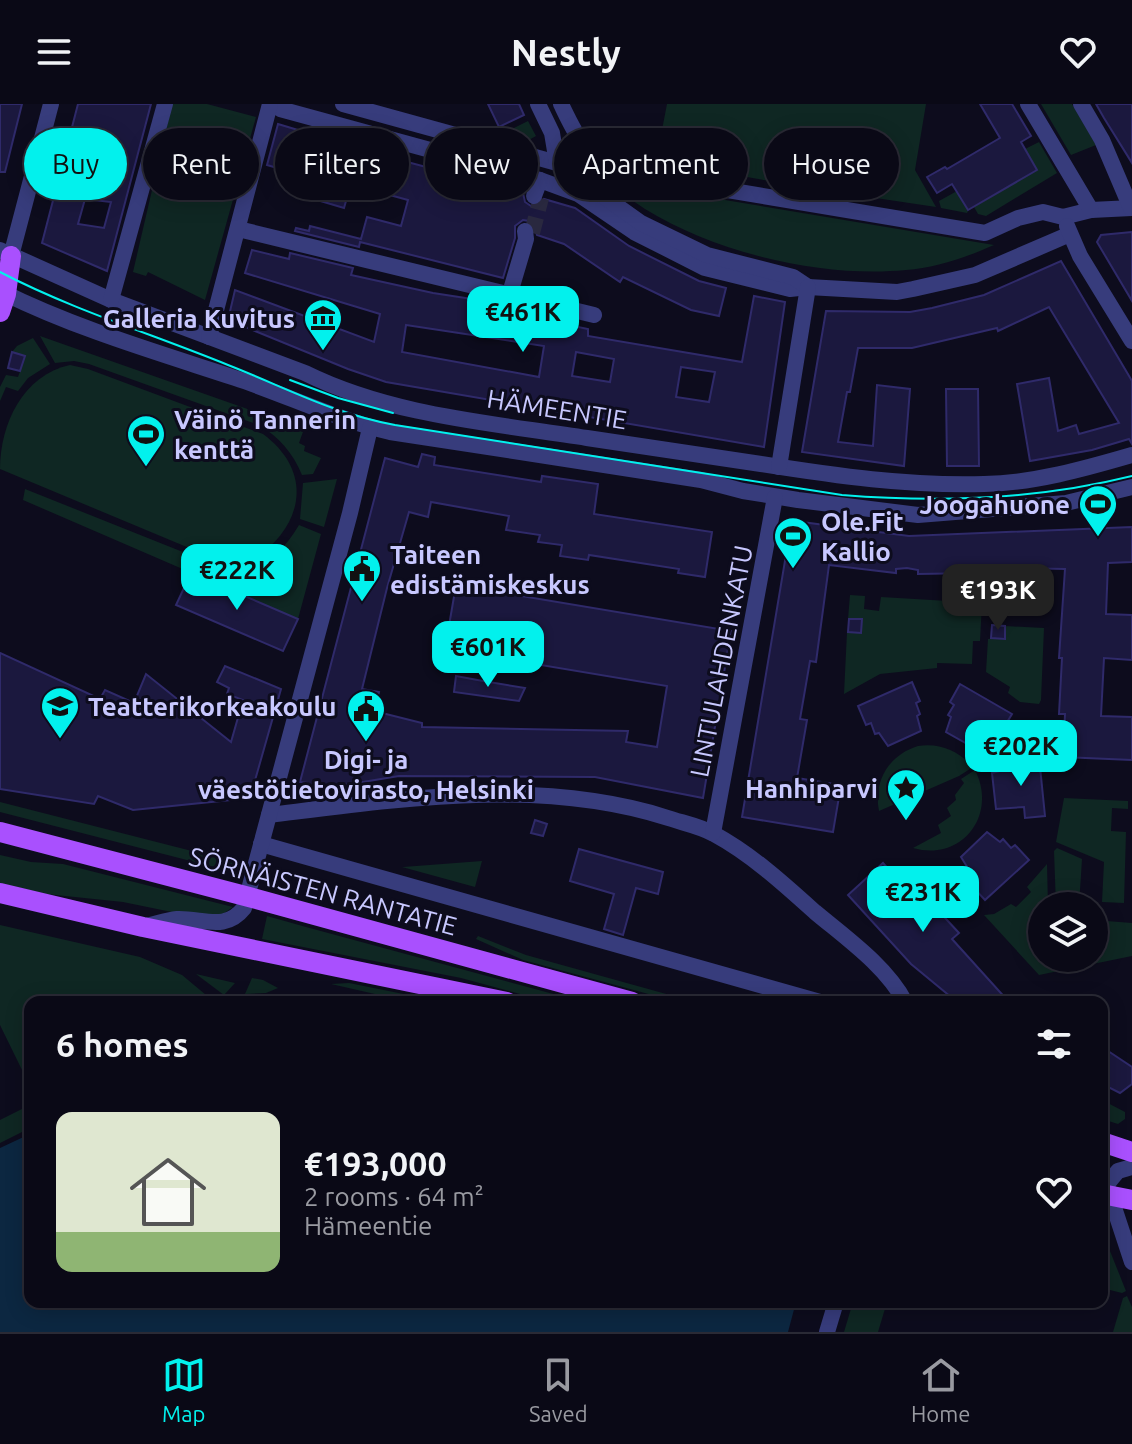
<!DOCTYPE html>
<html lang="en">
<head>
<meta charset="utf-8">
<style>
  :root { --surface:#0a0916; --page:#13121f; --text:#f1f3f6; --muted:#999aa1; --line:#2a2a35; --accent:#02f1ed }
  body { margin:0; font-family:Ubuntu,sans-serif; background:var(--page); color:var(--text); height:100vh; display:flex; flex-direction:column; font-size:30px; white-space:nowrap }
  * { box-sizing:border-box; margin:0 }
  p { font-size:26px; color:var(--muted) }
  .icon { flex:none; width:44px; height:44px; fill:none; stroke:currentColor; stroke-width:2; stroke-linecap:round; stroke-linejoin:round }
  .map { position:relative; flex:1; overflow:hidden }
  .drawer { position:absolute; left:24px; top:892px; width:1084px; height:312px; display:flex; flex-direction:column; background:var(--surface); border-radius:16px; box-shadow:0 4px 20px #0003,0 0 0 2px var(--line) }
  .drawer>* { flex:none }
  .banner { position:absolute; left:24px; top:24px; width:1084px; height:72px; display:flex; gap:16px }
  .fabs { position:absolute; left:1028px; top:788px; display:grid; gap:16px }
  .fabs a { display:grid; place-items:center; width:80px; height:80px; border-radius:50%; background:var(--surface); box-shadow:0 4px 20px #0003,0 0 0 2px var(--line); font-size:40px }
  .price { position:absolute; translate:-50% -68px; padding:0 18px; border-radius:16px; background:var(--accent); color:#111; font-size:26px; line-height:52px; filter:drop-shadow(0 2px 4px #0008) }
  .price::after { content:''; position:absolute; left:50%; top:48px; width:24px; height:18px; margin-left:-12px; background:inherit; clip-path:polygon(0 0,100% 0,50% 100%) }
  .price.selected { background:#222; color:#fff }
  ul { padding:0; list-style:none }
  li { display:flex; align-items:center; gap:24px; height:200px; padding:0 32px }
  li+li { border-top:2px solid var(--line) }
  li span { display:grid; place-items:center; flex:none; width:224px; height:160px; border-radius:16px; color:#555 }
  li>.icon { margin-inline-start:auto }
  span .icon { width:96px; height:96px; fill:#fffc; stroke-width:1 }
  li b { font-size:34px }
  h2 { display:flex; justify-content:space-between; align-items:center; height:96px; padding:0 32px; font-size:34px }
  .chip { padding:0 28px; border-radius:36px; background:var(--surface); box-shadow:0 4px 20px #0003,0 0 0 2px var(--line); font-size:28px; line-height:72px }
  .chip.selected { background:var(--accent); color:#111 }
  header { display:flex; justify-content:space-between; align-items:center; height:104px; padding:0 32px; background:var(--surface); font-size:36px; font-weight:700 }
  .tab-bar { display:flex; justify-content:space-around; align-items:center; height:112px; border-top:2px solid var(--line); background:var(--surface); font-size:22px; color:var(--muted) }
  .tab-bar a { display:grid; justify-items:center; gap:4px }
  .tab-bar .selected { color:var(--accent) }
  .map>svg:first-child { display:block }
  .green { fill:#0f2723 }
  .water { fill:#0c2741 }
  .building { fill:#1b183e; stroke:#2f2a6a; stroke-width:2; fill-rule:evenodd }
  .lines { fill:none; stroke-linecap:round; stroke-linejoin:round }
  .minor-tunnel { stroke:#29283f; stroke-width:16; stroke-dasharray:16 8; stroke-linecap:butt }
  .minor { stroke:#373c7c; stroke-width:16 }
  .major { stroke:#a950fe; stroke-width:20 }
  .tram { stroke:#02f1ed; stroke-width:2 }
  .labels { text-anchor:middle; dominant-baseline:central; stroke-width:6; stroke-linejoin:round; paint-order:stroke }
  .poi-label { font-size:26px; font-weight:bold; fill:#c8c8ff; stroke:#0d0c1d; text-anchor:start }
  .street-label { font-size:26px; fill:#c8c8ff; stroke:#0d0c1d }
</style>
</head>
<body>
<header><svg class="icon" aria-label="menu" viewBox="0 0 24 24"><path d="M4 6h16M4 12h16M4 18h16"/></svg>Nestly<svg class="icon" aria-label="heart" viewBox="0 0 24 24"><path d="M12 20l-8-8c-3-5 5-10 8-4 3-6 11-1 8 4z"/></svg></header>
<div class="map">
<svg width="1132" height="1228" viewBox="0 0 1132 1228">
  <rect width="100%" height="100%" fill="#0d0c1d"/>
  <!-- green -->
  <g class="green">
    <polygon points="172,0 207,0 256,13 205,196 148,168 146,172 133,168"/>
    <polygon points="667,0 926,0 915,66 936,103 809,84 656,57"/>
    <polygon points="1041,0 1072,0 1096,41 1071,51"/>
    <polygon points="528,17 536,32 527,37 502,30"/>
    <polygon points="1039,38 1057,69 986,112 978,110 974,103 1037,66 1025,45"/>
    <path d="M605,76L994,141C967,153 935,164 906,166C822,174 716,149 645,105C631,96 618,85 605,76Z"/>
    <polygon points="957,87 968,107 967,109 941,104 939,97"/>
    <path d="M40,232L304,325L299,339L305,342L304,347L321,354L313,370L302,371C293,349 279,333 259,321L89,260L74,257L55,259Z"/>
    <polygon points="33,234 50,260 28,274 18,287 6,283 0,297 0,283 6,271 18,273 25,253 12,248 17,242"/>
    <path d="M70,261L88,265L263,330C322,374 297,437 237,464L0,365C0,320 23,271 70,261Z"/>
    <polygon points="337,375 324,423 300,415 303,379"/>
    <path d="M25,385L238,470C268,460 282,449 299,421L321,430L298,515L23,396Z"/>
    <polygon points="850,491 865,492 864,505 879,507 881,493 982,499 980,537 973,537 972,560 937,559 937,564 880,570 844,590 847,528 861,528 862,515 848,515"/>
    <polygon points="1005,522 1044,524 1041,596 1039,600 1020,598 1008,589 1010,583 986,568 988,535 1004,535"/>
    <path d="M918,642C940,639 957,646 973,663L959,672L879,707C873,677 889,651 918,642Z"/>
    <path d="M975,666C998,711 962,758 913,744L941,729L938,721L951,712L947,704L956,696L955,691L964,679L961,675Z"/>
    <polygon points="1064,694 1128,697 1128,705 1112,704 1111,727 1126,728 1124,799 1102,798 1104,758 1056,738"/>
    <polygon points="0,698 231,757 233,760 227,764 218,764 0,708"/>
    <polygon points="1057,744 1082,755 1079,802 1056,802 1054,747"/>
    <polygon points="0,751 31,758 63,760 233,803 220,812 196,813 123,798 46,790 0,779"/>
    <polygon points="482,757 475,783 402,763 403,763"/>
    <polygon points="1047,760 1048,802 1042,802 1042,854 1094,854 1094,816 1132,819 1132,852 1039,871 984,811 994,810 1011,800 1016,803 1031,788 1027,783"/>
    <polygon points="267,812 306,823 583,898 550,898 461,874 262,835"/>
    <polygon points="0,821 140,853 182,871 212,896 30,898 30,971 23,968 0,921"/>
    <polygon points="478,832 526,851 695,898 678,898 523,856 476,835"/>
    <polygon points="196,870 235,879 224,891"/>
    <polygon points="252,874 263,876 278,884 266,889 245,890"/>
    <polygon points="349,879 443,898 410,898 331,880"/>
    <polygon points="1102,996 1125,1008 1125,1015 1118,1020 1102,1015"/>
    <polygon points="30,1001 30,1024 0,1039 0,1016"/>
    <polygon points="1102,1127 1126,1187 1122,1189 1102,1184"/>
    <polygon points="1127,1192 1132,1203 1132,1228 1113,1228 1123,1194"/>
    <polygon points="853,1198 887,1198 878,1228 844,1228"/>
  </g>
  <!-- water -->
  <polygon class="water" points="30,1030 30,1198 796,1198 788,1228 0,1228 0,1044"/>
  <!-- building -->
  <g class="building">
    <polygon points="0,0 22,0 5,68 0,68"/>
    <path d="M78,0H151L107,167L42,139ZM85,95L111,98L104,124L78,120Z"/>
    <polygon points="488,0 519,0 524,11 499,23"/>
    <polygon points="980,0 1012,0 1031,32 1021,38 1037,66 968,106 952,80 937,89 927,73 945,63 947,65 1000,34"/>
    <polygon points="1096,0 1132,0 1132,59 1104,14"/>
    <polygon points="278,20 361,45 344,104 307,93 312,74 267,61"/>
    <polygon points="385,52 523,89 525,98 531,102 540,101 544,95 575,104 629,142 699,177 726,184 719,212 691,206 623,173 620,178 564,140 537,131 534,121 529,117 523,116 515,122 515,134 503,174 360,138 359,143 295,127 296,124 309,127 310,122 361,135 367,113 401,122 408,96 375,87"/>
    <polygon points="1132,128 1132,197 1097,138 1101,131"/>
    <path d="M252,146L289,155L290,149L353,164L351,171L433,189L498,199L537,208L535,214L588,225V232L742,258L754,192L785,198L764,343L386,278L348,265L228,216L235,186L374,238L380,210L245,169ZM406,221L544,242L539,273L402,248ZM576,248L614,255L610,278L572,272ZM681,263L715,268L709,298L676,293Z"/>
    <polygon points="1061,157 1132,277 1132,340 1129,335 1092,346 1030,357 1017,280 1049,274 1058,327 1076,321 1079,330 1119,319 1049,203 998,227 997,224 912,244 858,244 850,288 847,288 838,338 873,342 877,281 910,285 904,362 802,348 826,207 910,208 932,204 984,191"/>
    <polygon points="12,248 25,252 20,267 8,264"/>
    <polygon points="946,285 978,285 979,362 947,362"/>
    <polygon points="422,350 435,353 434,361 541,378 542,372 598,380 594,410 712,428 705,473 678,469 679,465 589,451 588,456 560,452 562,441 538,438 540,431 506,426 509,412 431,398 428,413 409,408 387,484 362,585 379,588 374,607 422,619 422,623 628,627 626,638 657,643 667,582 445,545 456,481 731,527 703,694 595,673 399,672 308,687 307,679 300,678 385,354 418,363"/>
    <polygon points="798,415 802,418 909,432 1132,423 1132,458 1108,459 1106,510 1132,511 1132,556 1104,554 1101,612 1132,613 1132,656 1063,653 1065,610 1059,610 1062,554 1059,554 1065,465 975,463 975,469 918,470 918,466 907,464 896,465 896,469 829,461 816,558 810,557 800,615 807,616 797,674 841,681 833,728 742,713 791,421"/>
    <polygon points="191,469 298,515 283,547 176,501"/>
    <polygon points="849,515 862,515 861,529 848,528"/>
    <polygon points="992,521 1005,522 1005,535 991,534"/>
    <polygon points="0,549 100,595 105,586 134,599 146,570 231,638 243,596 227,590 229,584 217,578 225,562 281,585 250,694 133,706 98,692 94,700 0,685"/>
    <polygon points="456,572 483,577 525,584 519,597 454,588"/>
    <polygon points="912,578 920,597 916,599 920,610 917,612 921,627 888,642 879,629 875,630 871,619 866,621 858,602"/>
    <polygon points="960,580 1012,610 1001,628 997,625 991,636 988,634 978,646 946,628 951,613 948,611 954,601 950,598"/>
    <polygon points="1039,653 1045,712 1025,714 1024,703 996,705 992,669 1008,665 1007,661 1019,660 1019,655"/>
    <polygon points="535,716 547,720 543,732 531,729"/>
    <polygon points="987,728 1000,738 1003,735 1011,744 1015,741 1029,756 985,796 971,781 975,778 967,769 969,766 961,753"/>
    <polygon points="579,745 663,768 658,790 636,784 623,831 604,825 614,790 570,777"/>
    <polygon points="883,759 896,774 903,768 913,778 925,767 934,778 922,789 959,829 952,835 1009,898 957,898 911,860 848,791"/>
    <polygon points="1102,943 1132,963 1132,980 1120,989 1102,980"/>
  </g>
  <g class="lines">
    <!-- minor-tunnel -->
    <polyline class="minor-tunnel" points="532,129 541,94"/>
    <!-- minor -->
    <g class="minor">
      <polyline points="277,0 280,5 540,76 578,90 634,128 705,164 790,185 808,183 897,188 913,185 975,171 1070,130"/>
      <polyline points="343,0 557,59 641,119 707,151 793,173 808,183"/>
      <polyline points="538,0 552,29 557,59"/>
      <path d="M561,0C575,29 587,57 619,68L985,129L1018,114L1043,108L1063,113L1091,106L1132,104"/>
      <polyline points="1028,0 1091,106"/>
      <polyline points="1081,0 1102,36 1131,104"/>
      <polyline points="534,92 540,76"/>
      <polyline points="1067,122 1080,152 1132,237"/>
      <polyline points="238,125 594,211"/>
      <path d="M0,146L111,196L305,269C392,312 492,319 587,334C645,343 703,351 761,360C837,372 907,382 984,380C1034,379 1084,365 1132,351"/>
      <polyline points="11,152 51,0"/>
      <path d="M0,187C74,224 156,248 235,274C287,291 337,316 390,328L701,376L743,387L798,396L918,411L1066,399L1132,383"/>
      <polyline points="510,189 526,135 525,127"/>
      <polyline points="111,196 165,0"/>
      <polyline points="209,233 270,0"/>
      <polyline points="779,363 808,183"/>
      <path d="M269,711C399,695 540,673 668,714C683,719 700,722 714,730C751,750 784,780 815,808C846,834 886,862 905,898"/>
      <polyline points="713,729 775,393"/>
      <polyline points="261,740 820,898"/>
      <path d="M145,822C155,820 167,816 177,815C203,814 225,828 244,804L350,409L370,324"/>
      <polyline points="1102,1067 1132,1158"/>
      <polyline points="1108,1079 1118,1067 1132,1063"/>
      <polyline points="827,1228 836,1198"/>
    </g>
    <!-- major -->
    <g class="major">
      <polyline points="0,208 6,190 11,152"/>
      <polyline points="0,728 249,793 632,898"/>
      <polyline points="0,789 143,823 507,898"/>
      <polyline points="1102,1038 1132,1048"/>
      <polyline points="1102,1090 1132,1096"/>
    </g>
    <!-- tram -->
    <g class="tram">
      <path d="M0,168C73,206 152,230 228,261C287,284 331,309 395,321L842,391C940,399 1036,396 1132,372"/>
      <polyline points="290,276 338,294 393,309"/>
    </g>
  </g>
  <!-- icons -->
  <defs>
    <symbol id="museum-pin" viewBox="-11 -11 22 30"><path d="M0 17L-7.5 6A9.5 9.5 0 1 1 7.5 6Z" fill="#02f1ed" stroke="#0d0c1d"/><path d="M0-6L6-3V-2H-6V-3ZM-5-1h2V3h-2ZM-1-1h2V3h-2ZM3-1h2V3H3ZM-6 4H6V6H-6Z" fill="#111"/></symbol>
    <symbol id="stadium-pin" viewBox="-11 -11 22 30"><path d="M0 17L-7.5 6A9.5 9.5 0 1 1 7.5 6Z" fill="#02f1ed" stroke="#0d0c1d"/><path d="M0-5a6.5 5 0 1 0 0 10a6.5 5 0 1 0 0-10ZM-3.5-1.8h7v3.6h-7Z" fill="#111"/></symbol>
    <symbol id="civic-pin" viewBox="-11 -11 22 30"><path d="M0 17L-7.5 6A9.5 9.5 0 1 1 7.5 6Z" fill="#02f1ed" stroke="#0d0c1d"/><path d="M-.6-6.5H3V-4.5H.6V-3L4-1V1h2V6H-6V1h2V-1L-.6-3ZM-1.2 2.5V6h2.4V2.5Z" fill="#111"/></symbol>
    <symbol id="university-pin" viewBox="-11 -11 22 30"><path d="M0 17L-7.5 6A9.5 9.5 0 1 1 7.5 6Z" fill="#02f1ed" stroke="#0d0c1d"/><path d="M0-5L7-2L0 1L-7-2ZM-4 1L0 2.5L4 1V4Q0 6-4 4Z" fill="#111"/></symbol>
    <symbol id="sight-pin" viewBox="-11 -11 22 30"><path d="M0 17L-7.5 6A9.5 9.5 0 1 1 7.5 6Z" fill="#02f1ed" stroke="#0d0c1d"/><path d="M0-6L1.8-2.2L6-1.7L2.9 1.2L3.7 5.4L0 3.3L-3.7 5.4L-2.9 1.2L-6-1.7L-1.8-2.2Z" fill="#111"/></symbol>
  </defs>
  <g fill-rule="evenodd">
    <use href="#museum-pin" x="301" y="192" width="44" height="60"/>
    <use href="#stadium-pin" x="124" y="308" width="44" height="60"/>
    <use href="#stadium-pin" x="1076" y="378" width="44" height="60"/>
    <use href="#stadium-pin" x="771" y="410" width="44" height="60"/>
    <use href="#civic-pin" x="340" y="443" width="44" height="60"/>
    <use href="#university-pin" x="38" y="580" width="44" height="60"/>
    <use href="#civic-pin" x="344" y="583" width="44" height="60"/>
    <use href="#sight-pin" x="884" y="662" width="44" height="60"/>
  </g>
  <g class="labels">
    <!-- poi labels -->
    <g class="poi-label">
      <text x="295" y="214" text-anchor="end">Galleria Kuvitus</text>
      <text x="174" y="315">Väinö Tannerin<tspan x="174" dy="30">kenttä</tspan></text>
      <text x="1070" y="400" text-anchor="end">Joogahuone</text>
      <text x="821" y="417">Ole.Fit<tspan x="821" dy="30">Kallio</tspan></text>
      <text x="390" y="450">Taiteen<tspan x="390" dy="30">edistämiskeskus</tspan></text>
      <text x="88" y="602">Teatterikorkeakoulu</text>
      <text x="366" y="655" text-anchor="middle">Digi- ja<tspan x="366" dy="30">väestötietovirasto, Helsinki</tspan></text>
      <text x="878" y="684" text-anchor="end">Hanhiparvi</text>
    </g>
    <!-- street labels -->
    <g class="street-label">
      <text transform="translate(557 305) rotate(9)">HÄMEENTIE</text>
      <text transform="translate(721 557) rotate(-79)">LINTULAHDENKATU</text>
      <text transform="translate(323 787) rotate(15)">SÖRNÄISTEN RANTATIE</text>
    </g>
  </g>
</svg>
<div class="fabs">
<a><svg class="icon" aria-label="layers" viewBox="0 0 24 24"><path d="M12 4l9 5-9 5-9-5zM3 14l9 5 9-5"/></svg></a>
</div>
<b class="price" style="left:523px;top:250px">€461K</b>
<b class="price" style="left:237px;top:508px">€222K</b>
<b class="price selected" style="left:998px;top:528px">€193K</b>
<b class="price" style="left:488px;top:585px">€601K</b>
<b class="price" style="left:1021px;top:684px">€202K</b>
<b class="price" style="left:923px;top:830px">€231K</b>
<div class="banner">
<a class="chip selected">Buy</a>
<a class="chip">Rent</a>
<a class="chip">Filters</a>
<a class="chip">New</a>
<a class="chip">Apartment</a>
<a class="chip">House</a>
</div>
<section class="drawer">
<h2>6 homes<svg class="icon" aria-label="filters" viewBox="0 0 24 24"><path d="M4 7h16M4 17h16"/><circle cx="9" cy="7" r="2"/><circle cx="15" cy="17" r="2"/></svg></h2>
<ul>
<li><span style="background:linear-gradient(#dfe7d0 75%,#8fb573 0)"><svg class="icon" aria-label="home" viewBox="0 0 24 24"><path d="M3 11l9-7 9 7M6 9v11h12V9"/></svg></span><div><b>€193,000</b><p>2 rooms · 64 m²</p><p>Hämeentie</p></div><svg class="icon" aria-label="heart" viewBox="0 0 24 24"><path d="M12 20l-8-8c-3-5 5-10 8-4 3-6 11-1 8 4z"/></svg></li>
</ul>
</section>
</div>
<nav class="tab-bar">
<a class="selected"><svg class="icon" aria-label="map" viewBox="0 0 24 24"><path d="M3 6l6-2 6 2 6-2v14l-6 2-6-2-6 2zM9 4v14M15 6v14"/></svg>Map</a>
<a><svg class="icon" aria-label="saved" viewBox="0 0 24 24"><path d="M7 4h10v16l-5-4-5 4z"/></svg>Saved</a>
<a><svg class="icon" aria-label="home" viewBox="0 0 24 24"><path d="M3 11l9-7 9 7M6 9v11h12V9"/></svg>Home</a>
</nav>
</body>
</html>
